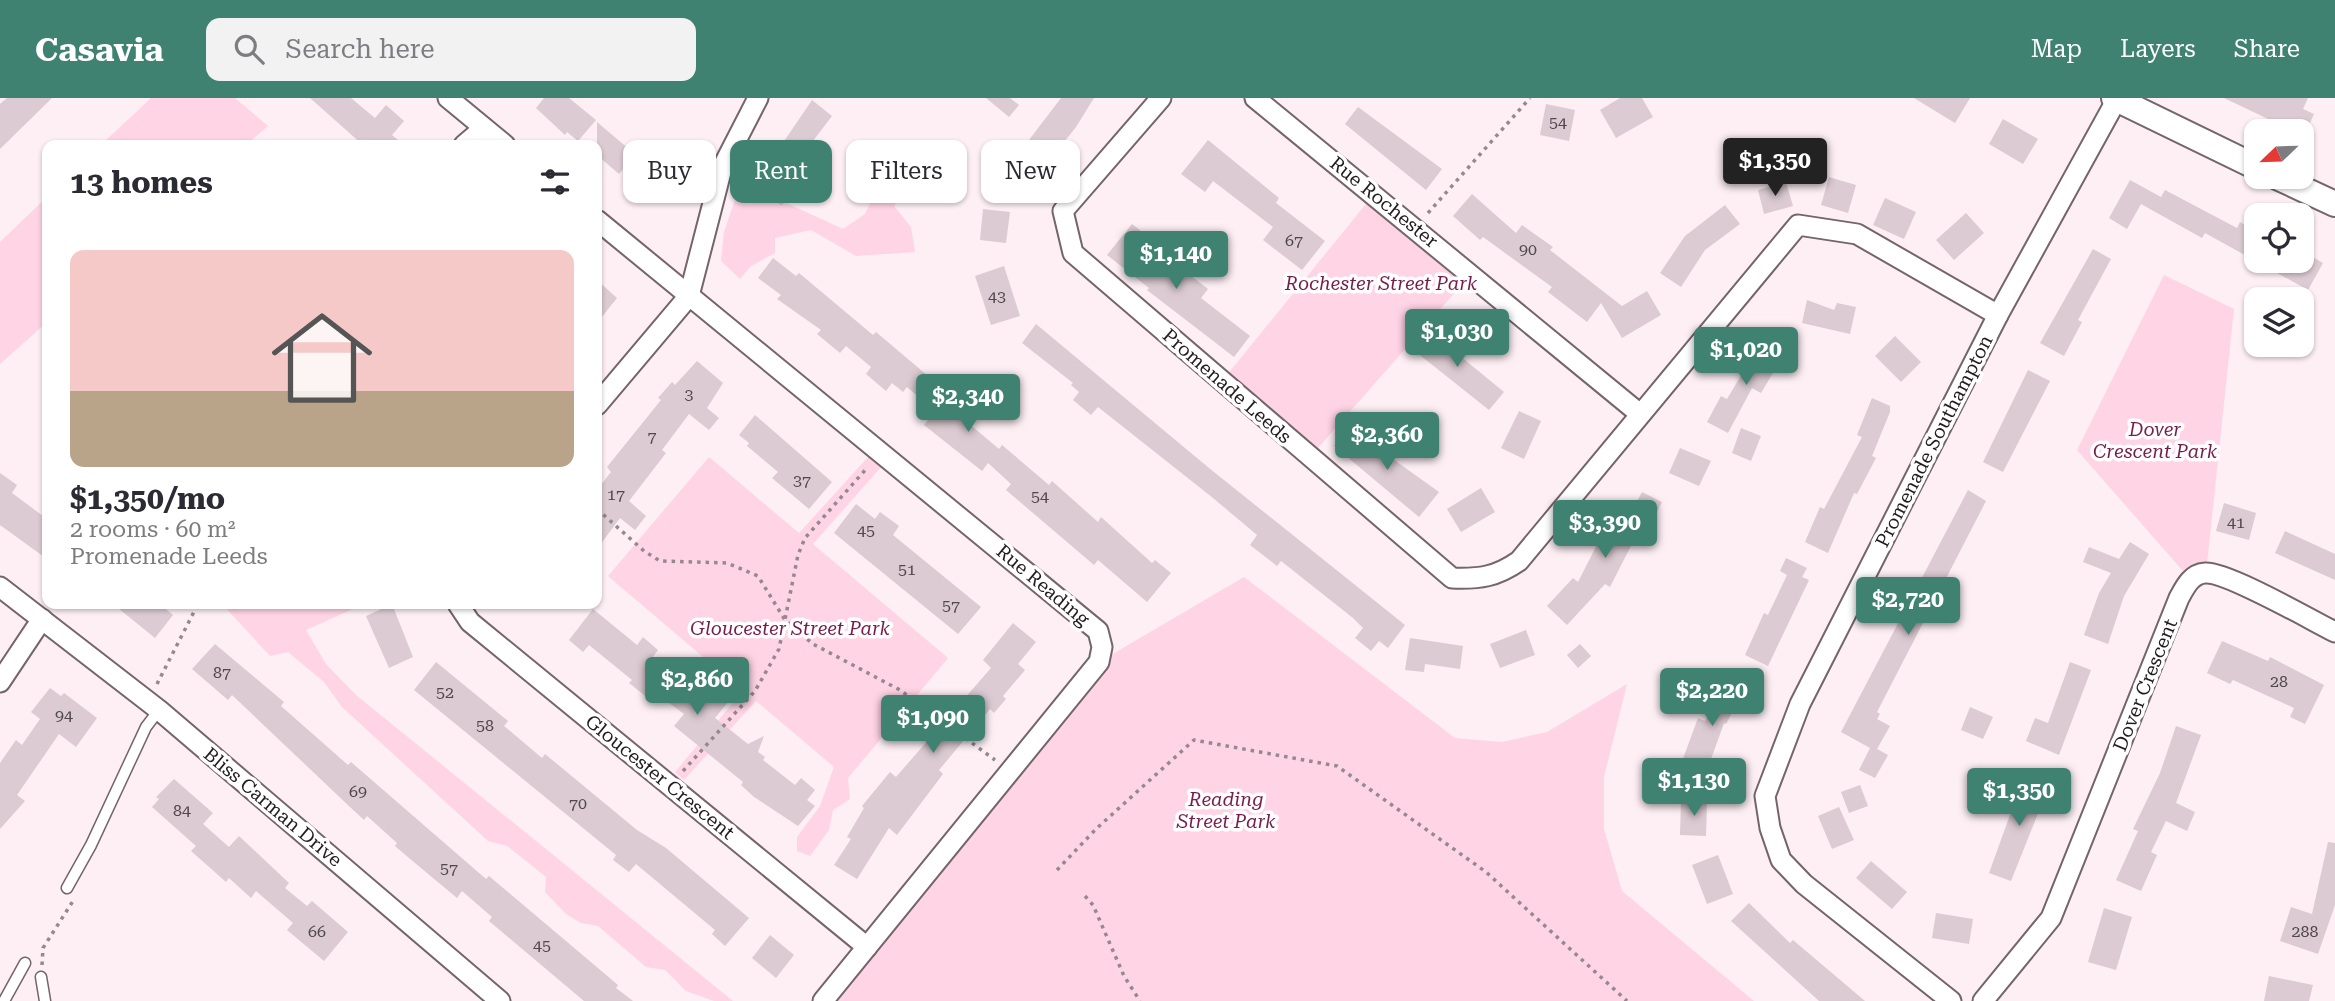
<!DOCTYPE html>
<html lang="en">
<head>
<meta charset="utf-8">
<style>
  :root { --surface:#fff; --page:#f2f2f3; --text:#2b2b33; --muted:#7c7c81; --line:#e1e1e2; --accent:#408272 }
  body { margin:0; font-family:"Roboto Serif",serif; background:var(--page); color:var(--text); height:100vh; display:flex; flex-direction:column; font-size:26px; white-space:nowrap }
  * { box-sizing:border-box; margin:0 }
  p { font-size:23px; color:var(--muted) }
  .icon { flex:none; width:38px; height:38px; fill:none; stroke:currentColor; stroke-width:2; stroke-linecap:round; stroke-linejoin:round }
  .map { position:relative; flex:1; overflow:hidden }
  .side { position:absolute; left:42px; top:42px; width:560px; height:469px; display:flex; flex-direction:column; background:var(--surface); border-radius:14px; box-shadow:0 2px 5px #0004 }
  .side>* { flex:none }
  .banner { position:absolute; left:623px; top:42px; width:665px; height:63px; display:flex; gap:14px }
  .needle { width:46px; rotate:247deg }
  .tools { position:absolute; left:2244px; top:21px; display:grid; gap:14px }
  .tools a { display:grid; place-items:center; width:70px; height:70px; border-radius:14px; background:var(--surface); box-shadow:0 2px 5px #0004; font-size:35px }
  .price { position:absolute; translate:-50% -60px; padding:0 16px; border-radius:7px; background:var(--accent); color:#fff; font-size:23px; line-height:46px; filter:drop-shadow(0 2px 4px #0008) }
  .price::after { content:''; position:absolute; left:50%; top:42px; width:21px; height:16px; margin-left:-10px; background:inherit; clip-path:polygon(0 0,100% 0,50% 100%) }
  .price.active { background:#222; color:#fff }
  ul { padding:0; list-style:none }
  li { display:grid; align-content:center; gap:14px; height:371px; padding:0 28px }
  li+li { border-top:2px solid var(--line) }
  li span { display:grid; place-items:center; height:217px; border-radius:14px; color:#555 }
  li>.icon { margin-inline-start:auto }
  span .icon { width:126px; height:126px; fill:#fffc; stroke-width:1 }
  li b { font-size:30px }
  h2 { display:flex; justify-content:space-between; align-items:center; height:84px; padding:0 28px; font-size:30px }
  .chip { padding:0 24px; border-radius:14px; background:var(--surface); box-shadow:0 2px 5px #0004; font-size:24px; line-height:63px }
  .chip.active { background:var(--accent); color:#fff }
  header { display:flex; align-items:center; gap:42px; box-sizing:border-box; height:98px; padding:0 35px; background:var(--accent); color:#fff }
  header strong { font-size:33px }
  nav { display:flex; gap:38px; margin-inline-start:auto; font-size:24px }
  .search { width:490px; height:63px; background:var(--page); display:flex; align-items:center; gap:18px; box-sizing:border-box; padding:0 24px; border-radius:14px; color:var(--muted); font-size:26px }
  .map>svg:first-child { display:block }
  .green { fill:#ffd4e5 }
  .building { fill:#dccbd2 }
  .lines { fill:none; stroke-linecap:round; stroke-linejoin:round }
  .service-casing { stroke:#74656b; stroke-width:13 }
  .minor-casing { stroke:#74656b; stroke-width:23 }
  .tertiary-casing { stroke:#74656b; stroke-width:28 }
  .path { stroke:#94898d; stroke-width:3.5; stroke-dasharray:3.5 5; stroke-linecap:butt }
  .service { stroke:#fff; stroke-width:10 }
  .minor { stroke:#fff; stroke-width:19 }
  .tertiary { stroke:#fff; stroke-width:24 }
  .labels { text-anchor:middle; dominant-baseline:central; stroke-width:7; stroke-linejoin:round; paint-order:stroke }
  .number-label { font-size:16px; fill:#50484b }
  .street-label { font-size:19px; fill:#221c1e; stroke:#fff }
  .park-label { font-size:19px; font-style:italic; fill:#761d4d; stroke:#fff }
</style>
</head>
<body>
<header>
<strong>Casavia</strong>
<div class="search"><svg class="icon" aria-label="search" viewBox="0 0 24 24"><circle cx="10" cy="10" r="6"/><path d="M15 15l6 6"/></svg>Search here</div>
<nav><a>Map</a><a>Layers</a><a>Share</a></nav>
</header>
<div class="map">
<svg width="2335" height="903" viewBox="0 0 2335 903">
  <rect width="100%" height="100%" fill="#fdeff4"/>
  <!-- green -->
  <g class="green">
    <polygon points="151,0 235,0 268,28 246,47 101,47"/>
    <polygon points="882,80 897,85 895,109 911,129 915,154 856,158 811,132 775,140 775,155 751,168 740,181 721,163 724,134 741,84 843,131 865,116"/>
    <polygon points="1374,96 1472,175 1310,359 1222,283"/>
    <polygon points="47,99 47,224 0,266 0,144"/>
    <polygon points="2164,177 2234,211 2206,475 2190,481 2077,352"/>
    <polygon points="869,358 882,368 813,446 948,560 848,680 850,701 833,712 829,732 810,758 797,753 797,739 820,708 834,669 756,603 684,682 675,674 743,593 608,478 709,359 799,435"/>
    <polygon points="1244,479 1455,640 1502,644 1547,634 1627,586 1604,679 1604,731 1622,793 1754,903 823,903 1099,564"/>
    <polygon points="222,506 364,506 306,532 326,566 356,597 733,903 714,903 686,893 665,872 646,869 598,828 581,825 566,816 545,794 546,779 507,748 488,743 342,609 324,584 288,554 270,558"/>
  </g>
  <!-- building -->
  <g class="building">
    <polygon points="7,0 52,0 0,51 0,6"/>
    <polygon points="310,0 351,0 375,20 386,7 404,23 392,37 404,47 363,47"/>
    <polygon points="544,0 569,0 596,22 578,43 567,34 565,37 536,10"/>
    <polygon points="986,0 1010,0 1019,7 1009,19"/>
    <polygon points="1061,0 1094,0 1076,29 1053,58 1051,56 1019,100 997,84"/>
    <polygon points="1620,0 1642,0 1653,19 1616,40 1600,12"/>
    <polygon points="1914,0 1970,0 1955,25"/>
    <polygon points="2224,0 2308,0 2303,11 2314,16 2304,38 2301,33 2293,33"/>
    <polygon points="812,2 832,18 794,68 785,85 794,90 782,108 753,89"/>
    <polygon points="1546,6 1575,12 1569,43 1540,37"/>
    <polygon points="1358,9 1442,71 1426,92 1345,26"/>
    <polygon points="2003,21 2038,41 2023,66 1989,46"/>
    <polygon points="597,24 637,58 642,51 655,61 639,81 625,69 619,76 597,57"/>
    <polygon points="1208,42 1279,100 1276,105 1325,143 1302,172 1263,142 1273,129 1213,83 1205,94 1181,76"/>
    <polygon points="1829,79 1856,87 1848,115 1821,107"/>
    <polygon points="2130,82 2161,99 2165,92 2237,130 2240,124 2256,133 2256,163 2305,163 2309,157 2323,165 2308,192 2205,135 2202,140 2141,106 2127,131 2109,120"/>
    <polygon points="1786,84 1793,108 1764,116 1758,92"/>
    <polygon points="1472,96 1516,135 1522,127 1553,149 1550,152 1622,208 1647,193 1661,217 1622,240 1601,205 1587,224 1548,194 1552,189 1483,139 1480,142 1453,118"/>
    <polygon points="1885,100 1916,114 1904,141 1873,127"/>
    <polygon points="1725,107 1740,126 1705,152 1681,189 1660,175 1685,138"/>
    <polygon points="983,111 1010,114 1006,145 980,142"/>
    <polygon points="1966,115 1984,135 1954,162 1936,142"/>
    <polygon points="1132,126 1154,143 1145,156 1179,182 1186,174 1208,191 1201,200 1250,238 1234,259 1147,192 1149,190 1107,157"/>
    <polygon points="2093,151 2111,161 2078,222 2082,224 2064,258 2040,245"/>
    <polygon points="773,160 796,178 799,175 873,237 876,234 934,283 937,280 971,308 961,319 999,351 1002,347 1049,387 1052,383 1098,424 1101,419 1152,465 1155,462 1171,475 1147,504 1098,462 1094,467 1006,392 1011,386 988,365 982,373 924,327 935,313 907,289 903,294 892,285 886,293 866,276 871,269 846,248 840,255 817,236 821,232 777,201 781,197 758,180"/>
    <polygon points="1004,168 1020,218 991,227 975,178"/>
    <polygon points="597,182 617,200 597,225"/>
    <polygon points="1807,202 1834,212 1837,205 1856,209 1850,236 1802,225"/>
    <polygon points="1036,226 1209,370 1405,527 1388,550 1379,543 1371,553 1355,540 1363,530 1353,520 1281,463 1277,468 1250,447 1257,437 1213,400 1098,309 1091,317 1073,302 1079,294 1071,287 1073,285 1022,245"/>
    <polygon points="1427,231 1504,294 1489,312 1411,250"/>
    <polygon points="1895,238 1921,264 1901,284 1875,258"/>
    <polygon points="1761,244 1783,258 1761,295 1752,290 1728,335 1707,324 1721,298 1727,301"/>
    <polygon points="697,263 723,285 707,310 719,320 709,332 689,316 662,352 666,355 629,403 646,418 635,432 620,420 597,451 597,392 611,374 607,369 661,302 658,300 672,284 675,287"/>
    <polygon points="2028,272 2050,283 2003,374 1983,364"/>
    <polygon points="1872,300 1890,308 1890,314 1872,358 1876,360 1857,396 1854,395 1828,455 1805,444 1820,409 1824,411 1862,339 1857,337"/>
    <polygon points="1519,313 1541,323 1524,361 1501,350"/>
    <polygon points="755,317 832,384 809,411 772,380 778,374 747,348 749,345 739,337"/>
    <polygon points="1348,329 1439,394 1419,419 1334,348"/>
    <polygon points="1741,330 1761,338 1751,363 1732,355"/>
    <polygon points="1680,350 1711,363 1699,388 1669,375"/>
    <polygon points="0,375 17,387 12,395 47,421 47,461 0,427"/>
    <polygon points="1481,390 1495,414 1461,434 1447,411"/>
    <polygon points="1968,392 1986,403 1877,614 1880,616 1877,621 1890,628 1877,651 1888,657 1875,680 1859,672 1870,650 1841,634"/>
    <polygon points="1642,394 1662,404 1645,438 1638,434 1610,489 1605,486 1567,527 1547,508 1573,480 1578,484 1608,425 1622,433"/>
    <polygon points="2224,405 2256,415 2249,442 2216,433"/>
    <polygon points="856,406 875,421 880,414 899,428 893,437 981,509 958,536 834,435"/>
    <polygon points="2285,433 2335,456 2335,482 2275,455"/>
    <polygon points="2130,444 2149,456 2124,498 2108,546 2084,537 2099,495 2111,475 2083,464 2089,449 2119,461"/>
    <polygon points="1786,460 1807,470 1802,479 1809,482 1768,568 1745,557 1764,515 1768,517 1787,477 1780,473"/>
    <polygon points="113,506 160,506 173,517 155,540"/>
    <polygon points="392,506 413,559 389,570 366,518"/>
    <polygon points="593,511 637,547 643,539 658,552 652,560 690,592 699,581 728,604 715,620 748,646 764,638 758,654 765,659 763,662 795,687 801,680 815,692 807,702 815,708 798,728 754,699 741,687 743,684 674,628 684,616 660,598 654,605 629,585 632,582 589,547 583,554 569,542"/>
    <polygon points="1013,525 1036,544 1018,566 1025,572 1003,598 1006,601 994,615 990,611 939,672 943,676 897,737 889,730 857,781 834,767 851,741 847,739 864,710 862,708 890,674 896,679 991,570 983,562"/>
    <polygon points="1526,532 1535,557 1500,570 1490,546"/>
    <polygon points="1410,540 1463,548 1460,571 1425,566 1424,574 1405,572"/>
    <polygon points="2222,543 2268,563 2270,559 2324,587 2305,626 2290,619 2294,610 2233,582 2230,586 2207,575"/>
    <polygon points="215,546 284,604 281,608 348,667 351,664 486,781 489,778 618,887 616,890 633,903 584,903 489,823 492,819 462,793 457,800 409,760 395,748 397,745 367,718 364,722 350,709 232,597 228,602 192,571"/>
    <polygon points="1580,546 1591,558 1578,570 1567,557"/>
    <polygon points="436,564 508,623 504,628 542,660 545,656 637,732 666,750 749,820 725,848 712,836 715,832 636,766 629,774 613,762 616,757 414,592"/>
    <polygon points="2070,564 2091,572 2059,657 2026,643 2035,620 2048,625"/>
    <polygon points="1726,580 1745,590 1726,626 1724,625 1706,675 1681,666 1698,620 1705,623"/>
    <polygon points="50,590 61,598 64,595 97,620 76,649 59,636 17,697 25,703 0,731 0,665 16,642 22,647 40,621 31,614"/>
    <polygon points="1970,609 1993,619 1983,641 1961,632"/>
    <polygon points="2176,628 2201,637 2176,705 2195,714 2187,733 2166,723 2151,754 2157,757 2141,793 2116,782 2138,733 2133,731 2160,675"/>
    <polygon points="2024,678 2049,688 2011,783 1989,775"/>
    <polygon points="174,681 213,715 203,726 229,749 239,738 289,785 285,790 307,808 312,803 348,834 324,863 287,832 293,825 256,793 251,800 229,780 226,784 191,753 196,748 152,709 159,701 156,699"/>
    <polygon points="1860,687 1868,708 1849,715 1841,694"/>
    <polygon points="1681,703 1707,704 1706,738 1680,737"/>
    <polygon points="1839,709 1854,742 1832,751 1818,718"/>
    <polygon points="2328,744 2335,745 2335,807 2318,856 2280,843 2291,809 2312,816"/>
    <polygon points="1718,757 1733,796 1707,806 1692,767"/>
    <polygon points="1871,763 1907,794 1892,811 1856,780"/>
    <polygon points="1749,805 1790,845 1793,842 1865,903 1819,903 1731,823"/>
    <polygon points="2104,810 2132,819 2116,872 2088,864"/>
    <polygon points="1936,815 1973,821 1969,846 1932,840"/>
    <polygon points="770,837 794,857 776,880 752,860"/>
    <polygon points="2269,878 2313,887 2309,903 2264,903"/>
  </g>
  <g class="lines">
    <defs>
      <g id="service">
        <polyline points="67,790 91,747 146,629 159,612"/>
        <polyline points="41,879 45,903"/>
        <polyline points="4,903 25,865"/>
      </g>
      <g id="minor">
        <polyline points="448,0 505,47"/>
        <path d="M1161,0L1063,113L1073,155L1452,480C1480,481 1496,479 1519,463L1798,127L1857,136L1998,217"/>
        <polyline points="1255,0 1640,316"/>
        <polyline points="464,47 484,30"/>
        <polyline points="597,122 1098,533 1102,549 1099,564 823,903"/>
        <polyline points="597,307 689,198 722,70 758,0"/>
        <polyline points="0,489 159,612 500,903"/>
        <polyline points="458,506 470,524 867,849"/>
        <polyline points="0,584 42,521"/>
        <polyline points="1951,903 1804,786 1781,762 1770,730 1765,698 1800,606 1998,217 2117,1"/>
        <path d="M1983,903L2051,820L2179,500C2185,489 2191,476 2205,475C2226,473 2311,522 2335,534"/>
      </g>
      <g id="tertiary">
        <polyline points="2114,0 2256,69"/>
        <polyline points="2277,79 2335,106"/>
      </g>
    </defs>
    <!-- service casing -->
    <use href="#service" class="service-casing"/>
    <!-- minor casing -->
    <use href="#minor" class="minor-casing"/>
    <!-- tertiary casing -->
    <use href="#tertiary" class="tertiary-casing"/>
    <!-- path -->
    <g class="path">
      <polyline points="1428,115 1530,0"/>
      <polyline points="597,411 644,453 660,463 727,465 758,478 785,522 813,546 900,592 995,662"/>
      <polyline points="157,586 198,506"/>
      <polyline points="683,673 755,593 779,551 798,457 805,440 867,370"/>
      <polyline points="1057,772 1096,731 1194,642 1337,668 1486,774 1627,903"/>
      <polyline points="1085,798 1093,807 1124,878 1140,903"/>
      <polyline points="42,867 43,850 73,803"/>
    </g>
    <!-- service -->
    <use href="#service" class="service"/>
    <!-- minor -->
    <use href="#minor" class="minor"/>
    <!-- tertiary -->
    <use href="#tertiary" class="tertiary"/>
  </g>
  <g class="labels">
    <!-- number labels -->
    <g class="number-label">
      <text x="1558" y="24">54</text>
      <text x="1294" y="142">67</text>
      <text x="1528" y="151">90</text>
      <text x="997" y="198">43</text>
      <text x="689" y="296">3</text>
      <text x="652" y="338">7</text>
      <text x="802" y="382">37</text>
      <text x="616" y="396">17</text>
      <text x="1040" y="398">54</text>
      <text x="2236" y="424">41</text>
      <text x="866" y="432">45</text>
      <text x="907" y="471">51</text>
      <text x="951" y="507">57</text>
      <text x="222" y="574">87</text>
      <text x="2279" y="583">28</text>
      <text x="445" y="594">52</text>
      <text x="64" y="617">94</text>
      <text x="485" y="627">58</text>
      <text x="358" y="693">69</text>
      <text x="578" y="705">70</text>
      <text x="182" y="712">84</text>
      <text x="449" y="770">57</text>
      <text x="317" y="833">66</text>
      <text x="2305" y="833">288</text>
      <text x="542" y="847">45</text>
    </g>
    <!-- street labels -->
    <g class="street-label">
      <text transform="translate(1384 104) rotate(39)">Rue Rochester</text>
      <text transform="translate(1227 288) rotate(41)">Promenade Leeds</text>
      <text transform="translate(1934 343) rotate(-63)">Promenade Southampton</text>
      <text transform="translate(1043 487) rotate(40)">Rue Reading</text>
      <text transform="translate(2145 587) rotate(-68)">Dover Crescent</text>
      <text transform="translate(660 679) rotate(39)">Gloucester Crescent</text>
      <text transform="translate(273 709) rotate(40)">Bliss Carman Drive</text>
    </g>
    <!-- park labels -->
    <g class="park-label">
      <text x="1381" y="185">Rochester Street Park</text>
      <text x="2155" y="331">Dover<tspan x="2155" dy="22">Crescent Park</tspan></text>
      <text x="790" y="530">Gloucester Street Park</text>
      <text x="1226" y="701">Reading<tspan x="1226" dy="22">Street Park</tspan></text>
    </g>
  </g>
</svg>
<div class="tools">
<a><svg class="needle" viewBox="-14 -14 28 28"><path d="M0-13l5 13h-10z" fill="#e53935"/><path d="M0 13l5-13h-10z" fill="#7c7c81"/></svg></a>
<a><svg class="icon" aria-label="locate" viewBox="0 0 24 24"><circle cx="12" cy="12" r="6"/><path d="M12 2v4M12 18v4M2 12h4M18 12h4"/></svg></a>
<a><svg class="icon" aria-label="layers" viewBox="0 0 24 24"><path d="M12 4l9 5-9 5-9-5zM3 14l9 5 9-5"/></svg></a>
</div>
<b class="price active" style="left:1775px;top:100px">$1,350</b>
<b class="price" style="left:1176px;top:193px">$1,140</b>
<b class="price" style="left:1457px;top:271px">$1,030</b>
<b class="price" style="left:1746px;top:289px">$1,020</b>
<b class="price" style="left:968px;top:336px">$2,340</b>
<b class="price" style="left:1387px;top:374px">$2,360</b>
<b class="price" style="left:1605px;top:462px">$3,390</b>
<b class="price" style="left:1908px;top:539px">$2,720</b>
<b class="price" style="left:697px;top:619px">$2,860</b>
<b class="price" style="left:1712px;top:630px">$2,220</b>
<b class="price" style="left:933px;top:657px">$1,090</b>
<b class="price" style="left:1694px;top:720px">$1,130</b>
<b class="price" style="left:2019px;top:730px">$1,350</b>
<div class="banner">
<a class="chip">Buy</a>
<a class="chip active">Rent</a>
<a class="chip">Filters</a>
<a class="chip">New</a>
</div>
<section class="side">
<h2>13 homes<svg class="icon" aria-label="filters" viewBox="0 0 24 24"><path d="M4 7h16M4 17h16"/><circle cx="9" cy="7" r="2"/><circle cx="15" cy="17" r="2"/></svg></h2>
<ul>
<li><span style="background:linear-gradient(#f6c9c9 65%,#b9a48a 0)"><svg class="icon" aria-label="home" viewBox="0 0 24 24"><path d="M3 11l9-7 9 7M6 9v11h12V9"/></svg></span><div><b>$1,350/mo</b><p>2 rooms · 60 m²</p><p>Promenade Leeds</p></div></li>
</ul>
</section>
</div>
</body>
</html>
